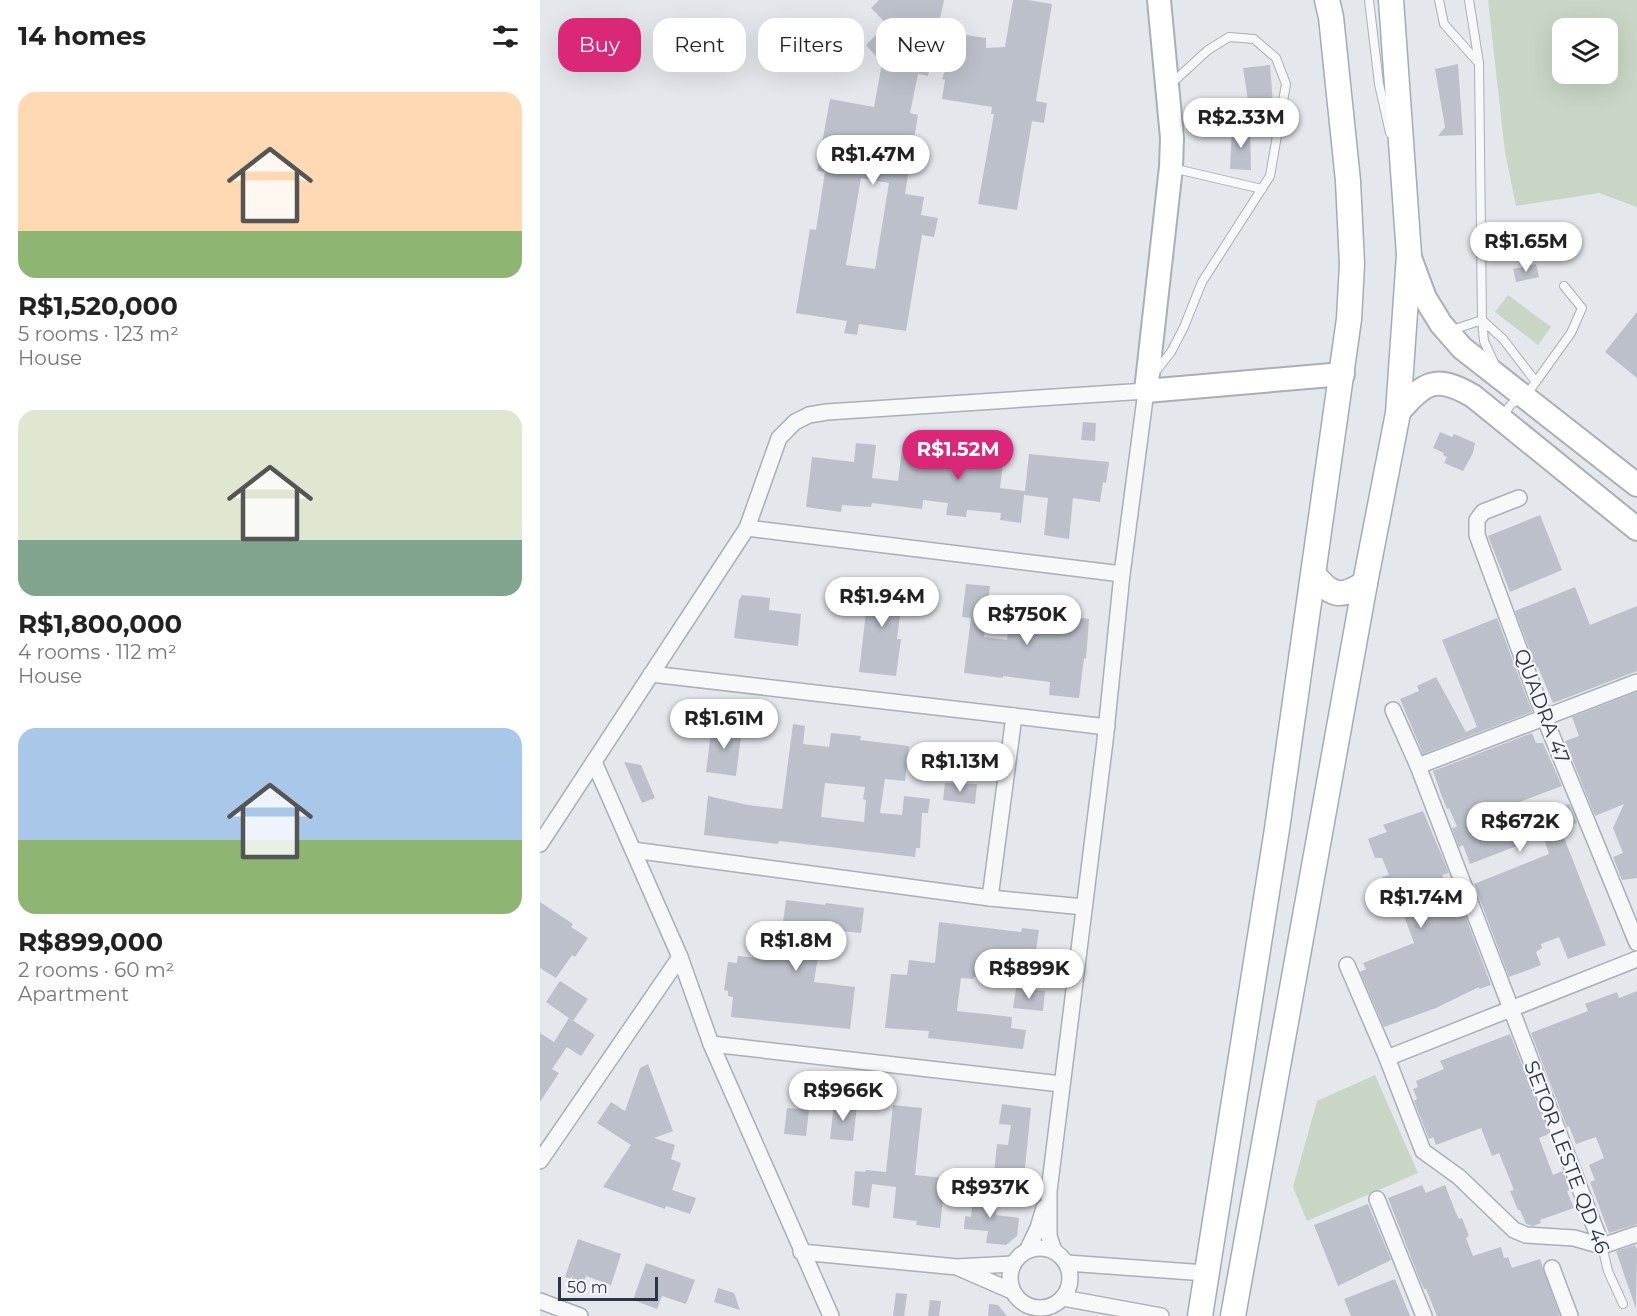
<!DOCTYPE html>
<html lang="en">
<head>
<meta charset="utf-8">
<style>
  :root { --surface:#fff; --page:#f6f6f6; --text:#222; --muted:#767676; --accent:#db2777 }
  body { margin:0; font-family:Montserrat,sans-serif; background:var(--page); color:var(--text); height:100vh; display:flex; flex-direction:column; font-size:22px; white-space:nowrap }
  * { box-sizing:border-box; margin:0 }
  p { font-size:20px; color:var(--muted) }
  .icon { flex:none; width:33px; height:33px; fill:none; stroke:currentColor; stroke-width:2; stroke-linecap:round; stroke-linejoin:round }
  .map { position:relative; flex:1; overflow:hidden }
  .drawer { display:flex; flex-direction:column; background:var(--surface); width:540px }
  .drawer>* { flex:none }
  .hud { position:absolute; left:18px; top:18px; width:570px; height:54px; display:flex; gap:12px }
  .fabs { position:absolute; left:1012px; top:18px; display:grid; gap:12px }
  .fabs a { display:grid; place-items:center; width:66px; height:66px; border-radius:12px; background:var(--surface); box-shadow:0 6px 24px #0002; font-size:30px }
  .scale { position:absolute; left:18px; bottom:15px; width:100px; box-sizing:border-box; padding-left:6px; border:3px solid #2b3445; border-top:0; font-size:16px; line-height:21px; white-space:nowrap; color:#2b3445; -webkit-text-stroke:4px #f4f6f9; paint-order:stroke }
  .price { position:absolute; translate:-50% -51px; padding:0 14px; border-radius:21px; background:#fff; color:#222; font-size:20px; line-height:39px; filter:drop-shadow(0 2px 3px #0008) }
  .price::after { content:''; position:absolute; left:50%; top:36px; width:18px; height:14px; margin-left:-9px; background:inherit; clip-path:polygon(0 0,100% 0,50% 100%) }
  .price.active { background:var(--accent); color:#fff }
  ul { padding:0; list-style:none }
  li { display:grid; align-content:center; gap:12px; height:318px; padding:0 18px }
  li span { display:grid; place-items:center; height:186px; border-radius:18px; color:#555 }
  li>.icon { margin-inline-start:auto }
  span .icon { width:108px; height:108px; fill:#fffc; stroke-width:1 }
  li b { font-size:26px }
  h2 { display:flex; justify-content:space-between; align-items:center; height:72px; padding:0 18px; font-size:26px }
  .tag { padding:0 21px; border-radius:18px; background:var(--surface); box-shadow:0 6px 24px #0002; font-size:21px; line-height:54px }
  .tag.active { background:var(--accent); color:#fff }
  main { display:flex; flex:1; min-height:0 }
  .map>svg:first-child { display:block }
  .green { fill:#c9d6c5; fill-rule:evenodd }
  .building { fill:#bbc0ca; fill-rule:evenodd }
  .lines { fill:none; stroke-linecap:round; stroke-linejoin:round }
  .lane-casing { stroke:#a9aeb7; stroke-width:10 }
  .street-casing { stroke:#a9aeb7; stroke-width:18 }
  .secondary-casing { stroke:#a9aeb7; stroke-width:26 }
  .primary-casing { stroke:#a3abb8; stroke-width:27 }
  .lane { stroke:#f7f8fa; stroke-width:8 }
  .street { stroke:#f7f8fa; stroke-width:15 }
  .secondary { stroke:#fff; stroke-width:22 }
  .primary { stroke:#fff; stroke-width:24 }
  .labels { text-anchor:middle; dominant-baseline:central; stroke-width:4.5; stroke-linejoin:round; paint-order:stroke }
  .street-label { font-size:20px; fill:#2b3445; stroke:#f4f6f9 }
</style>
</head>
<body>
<main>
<section class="drawer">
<h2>14 homes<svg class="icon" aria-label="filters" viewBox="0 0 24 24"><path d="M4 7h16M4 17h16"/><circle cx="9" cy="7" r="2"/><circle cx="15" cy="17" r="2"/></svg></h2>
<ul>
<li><span style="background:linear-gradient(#ffd9b3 75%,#8fb573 0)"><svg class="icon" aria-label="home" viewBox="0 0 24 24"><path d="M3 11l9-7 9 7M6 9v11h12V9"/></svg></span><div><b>R$1,520,000</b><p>5 rooms · 123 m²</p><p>House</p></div></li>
<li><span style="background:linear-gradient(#dfe7d0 70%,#7fa58c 0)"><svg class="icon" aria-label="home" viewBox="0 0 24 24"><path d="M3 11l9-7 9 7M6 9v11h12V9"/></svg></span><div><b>R$1,800,000</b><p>4 rooms · 112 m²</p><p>House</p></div></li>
<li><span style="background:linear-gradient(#a9c7e8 60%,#8fb573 0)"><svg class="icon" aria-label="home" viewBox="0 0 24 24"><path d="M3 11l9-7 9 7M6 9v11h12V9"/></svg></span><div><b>R$899,000</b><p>2 rooms · 60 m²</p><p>Apartment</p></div></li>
</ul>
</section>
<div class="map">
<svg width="1097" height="1316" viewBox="0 0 1097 1316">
  <rect width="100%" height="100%" fill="#e4e7ec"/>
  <!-- green -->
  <g class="green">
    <path d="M948,0H1097V207L1059,193L976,206L965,152ZM1023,28H1068V74H1023Z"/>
    <polygon points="968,295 1011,327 998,345 955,312"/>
    <polygon points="835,1075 878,1173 767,1221 753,1187 777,1101"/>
  </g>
  <!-- building -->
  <g class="building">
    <path d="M339,0H404L388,76L378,74L370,113L378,115L365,194L384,197L381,215L398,218L394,237L382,235L366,331L319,324L317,335L304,333L307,321L256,313L270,229L276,230L285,172L277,171L290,99L334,107L342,63L326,45L339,32L361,39L331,8ZM321,178L349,183L335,269L306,265Z"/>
    <polygon points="473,0 488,0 512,4 496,101 507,103 504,123 492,121 477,210 438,204 454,114 451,114 452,107 402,99 405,80 402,79 419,34 446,38 446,48 465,47"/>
    <polygon points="303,30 316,34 311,52 298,48"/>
    <polygon points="918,64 923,135 898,136 905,127 895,69"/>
    <polygon points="730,65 734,117 711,120 703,68"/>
    <polygon points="692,127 710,127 711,170 690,169"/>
    <polygon points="1012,223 1017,232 1013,234 1017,244 1002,251 993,232"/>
    <polygon points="996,264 999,277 976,282 973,269"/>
    <polygon points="1097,312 1097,378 1065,352"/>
    <polygon points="543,422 556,423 555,441 541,440"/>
    <polygon points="900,432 912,437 914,434 935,443 933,453 923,471 904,463 907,457 903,455 904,453 893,448"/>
    <polygon points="441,435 466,438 460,488 485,491 489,454 569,462 566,483 563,482 560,502 533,498 529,539 504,535 508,498 484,495 481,523 460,520 461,513 427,510 426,517 406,515 408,503 383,500 382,509 332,503 331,507 302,505 301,512 266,507 272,457 314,462 316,443 336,445 332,478 358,481 363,443 390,446 391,436 395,436 440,443"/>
    <polygon points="1000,515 1022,570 970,592 948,536"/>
    <polygon points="330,578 364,582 357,639 361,639 356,676 319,672"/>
    <polygon points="426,584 450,586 444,637 467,640 471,608 549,619 546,659 544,658 539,698 509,695 510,682 463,676 463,678 424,673 431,618 422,617"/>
    <polygon points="1035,587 1050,625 1097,606 1097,671 1013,703 998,667 996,667 975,611"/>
    <polygon points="202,595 230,598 229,610 261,614 258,646 194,638 199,600"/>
    <polygon points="957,618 992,712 883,754 860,699 879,691 877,686 896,677 926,732 937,727 902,640"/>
    <polygon points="1097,692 1097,878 1082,880 1073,857 1083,853 1073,828 1084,804 1055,816 1025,741 1039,736 1032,717"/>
    <path d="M253,724L265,726L263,744L289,747L291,733L321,736L320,740L369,746L365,781L345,779L340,813L362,815L364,796L390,799L388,813H382L380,848H376L375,857L239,841L238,844L164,835L168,796L208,805L242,809ZM285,783L325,787L323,799L326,800L324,822L281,817Z"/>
    <polygon points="172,725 202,728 196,776 166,772"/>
    <polygon points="992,733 996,743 1003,743 1022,786 958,810 962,824 1029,804 1037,823 1021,830 1066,945 1028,959 1019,937 1001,944 1002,948 996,952 1001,965 969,977 934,884 1009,854 1003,836 930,864 923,845 919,847 912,828 917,827 909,808 907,809 902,797 893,771"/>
    <polygon points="84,762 101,765 115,798 102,803"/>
    <polygon points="405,783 437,784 435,804 403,800"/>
    <polygon points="883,811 909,873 902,875 917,912 923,910 951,985 939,989 939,987 896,1008 844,1027 820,972 826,969 823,963 874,943 856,894 849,896 842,877 849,875 842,858 835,858 828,839 847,832 843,825"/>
    <polygon points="246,900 285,905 286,903 324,908 321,933 282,929 274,982 315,987 310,1029 191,1017 193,997 188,996 188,991 184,990 188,962 197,963 198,956 238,960"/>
    <polygon points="0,902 33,924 31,927 48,938 35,957 32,955 16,978 0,968"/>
    <polygon points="399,922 481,932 482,928 499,930 496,950 509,952 506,971 477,968 475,988 456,986 457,979 434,977 433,979 421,978 417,1011 472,1017 471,1028 486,1030 483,1049 388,1038 389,1031 345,1028 351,974 367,975 369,960 395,963"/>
    <polygon points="20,981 48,999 33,1021 6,1002"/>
    <polygon points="476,988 505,991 503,1011 473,1008"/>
    <polygon points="1097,991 1097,1224 1069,1233 1050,1182 1055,1180 1049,1165 1064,1158 1056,1137 1036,1144 1029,1126 1027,1127 991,1033 1048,1011 1045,1004 1077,992 1079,998"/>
    <polygon points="29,1018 55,1035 41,1056 27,1047 12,1069 19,1073 0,1102 0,1033 14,1042"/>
    <polygon points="970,1034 1009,1134 999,1138 1013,1175 1023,1171 1030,1190 1027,1191 1034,1208 1000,1220 1001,1223 993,1226 986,1224 980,1210 978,1210 970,1191 974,1190 959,1153 952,1156 941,1128 896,1145 893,1137 889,1139 874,1101 877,1099 873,1089 878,1087 876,1081 904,1069 900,1061"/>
    <polygon points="108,1064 133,1131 114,1138 135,1145 131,1159 141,1163 132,1190 156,1198 150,1214 126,1206 125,1209 63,1187 91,1145 57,1123 71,1102 85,1111 100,1068"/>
    <polygon points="294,1104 317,1106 313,1141 290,1139"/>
    <polygon points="462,1104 491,1108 483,1187 453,1183 457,1144 468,1145 471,1125 459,1124"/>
    <polygon points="353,1105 382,1108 375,1175 405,1178 400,1228 376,1225 377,1221 353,1218 356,1187 332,1184 329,1208 312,1205 315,1171 325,1172 326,1170 346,1172"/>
    <polygon points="247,1108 269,1110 266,1136 244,1134"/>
    <polygon points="434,1185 452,1187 451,1203 457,1204 456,1215 479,1218 477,1236 466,1245 446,1243 448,1231 424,1229 425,1216 431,1217"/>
    <polygon points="882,1185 886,1193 905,1185 916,1213 919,1219 922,1218 929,1236 926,1238 933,1256 961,1247 964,1258 968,1257 972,1268 1000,1259 1020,1316 897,1316 886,1289 884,1289 879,1278 848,1198"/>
    <polygon points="828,1204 851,1260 798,1286 774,1225"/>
    <polygon points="38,1239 81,1254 71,1285 46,1276 43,1283 25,1277"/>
    <polygon points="1095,1245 1097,1250 1096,1309 1076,1251"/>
    <polygon points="106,1263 155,1280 146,1304 122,1296 117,1309 93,1300"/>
    <polygon points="855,1279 870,1316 811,1316 804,1299"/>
    <polygon points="178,1288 194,1293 200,1310 174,1302"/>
    <polygon points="356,1293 367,1294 364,1316 353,1316"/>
    <polygon points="390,1300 401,1301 399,1316 388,1316"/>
    <polygon points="449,1304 458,1305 467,1316 448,1316"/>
  </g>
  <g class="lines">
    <defs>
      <g id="lane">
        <polyline points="829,0 839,84 850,133"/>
        <polyline points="899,0 904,24 937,61"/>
        <polyline points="929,0 939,63 942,320 944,341 955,365"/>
        <polyline points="632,168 722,189"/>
        <polyline points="942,320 963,339 996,382"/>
        <polyline points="912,330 942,320"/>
        <polyline points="613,375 631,352 644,327 662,282 730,176 746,84 736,58 714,39 689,37 668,50 632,83"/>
        <path d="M966,418C966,405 974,401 985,397L1031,333L1042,308L1024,286"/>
        <polyline points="1062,1246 1068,1271 1083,1304"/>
      </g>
      <g id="street">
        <polyline points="979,498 943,512 937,520 937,535 1005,719 1097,943"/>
        <polyline points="207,528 582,574"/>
        <polyline points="111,674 474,716 450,898"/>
        <polyline points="853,710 878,766 1062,1246"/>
        <polyline points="474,716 567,727"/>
        <polyline points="54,762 140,957 171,1044 291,1316"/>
        <polyline points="878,766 1097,682"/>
        <polyline points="0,844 207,528 239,438 255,422 269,415 287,412 606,391 582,574 565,741 509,1191 509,1236 514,1251"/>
        <polyline points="93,850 450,898 544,907"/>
        <polyline points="807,965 847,1058 1097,959"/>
        <polyline points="171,1044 521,1084"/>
        <polyline points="847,1058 883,1151 919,1177 974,1230 986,1235 1034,1238 1062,1246 1097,1234"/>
        <polyline points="0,1161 140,957"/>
        <polyline points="837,1199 884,1316"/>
        <circle cx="500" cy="1278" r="30"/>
        <polyline points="487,1251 498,1228 504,1208"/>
        <polyline points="261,1252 417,1267 473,1264"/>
        <polyline points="527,1263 666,1273"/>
        <polyline points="419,1268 472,1291"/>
        <polyline points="1012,1268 1030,1316"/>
        <polyline points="523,1298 621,1316"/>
        <polyline points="0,1301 40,1316"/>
      </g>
      <g id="secondary">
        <polyline points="619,0 632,138 631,167 606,391 803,374"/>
        <polyline points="869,255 885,298 901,324 922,348 1097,485"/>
        <path d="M858,413C884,382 896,374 933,396L1097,529"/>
      </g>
      <g id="primary">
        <path d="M774,575C791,596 801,599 825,583"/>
        <polyline points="660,1316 737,829 809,319 812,264 808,181 791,17 787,0"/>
        <polyline points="693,1316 825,583 858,413 869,255 851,0"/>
      </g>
    </defs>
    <!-- lane casing -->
    <use href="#lane" class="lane-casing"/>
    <!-- street casing -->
    <use href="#street" class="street-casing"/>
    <!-- secondary casing -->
    <use href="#secondary" class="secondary-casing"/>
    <!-- primary casing -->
    <use href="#primary" class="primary-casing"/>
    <!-- lane -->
    <use href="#lane" class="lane"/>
    <!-- street -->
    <use href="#street" class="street"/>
    <!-- secondary -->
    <use href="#secondary" class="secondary"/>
    <!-- primary -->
    <use href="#primary" class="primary"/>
  </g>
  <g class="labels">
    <!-- street labels -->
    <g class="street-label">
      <text transform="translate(1002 706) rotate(69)">QUADRA 47</text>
      <text transform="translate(1027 1157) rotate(69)">SETOR LESTE QD 46</text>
    </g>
  </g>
</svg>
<div class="fabs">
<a><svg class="icon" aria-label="layers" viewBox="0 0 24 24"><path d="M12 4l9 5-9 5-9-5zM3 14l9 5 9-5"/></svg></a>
</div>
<div class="scale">50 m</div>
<b class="price" style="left:701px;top:149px">R$2.33M</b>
<b class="price" style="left:333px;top:186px">R$1.47M</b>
<b class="price" style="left:986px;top:273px">R$1.65M</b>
<b class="price active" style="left:418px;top:481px">R$1.52M</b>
<b class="price" style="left:342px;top:628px">R$1.94M</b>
<b class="price" style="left:487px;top:646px">R$750K</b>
<b class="price" style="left:184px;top:750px">R$1.61M</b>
<b class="price" style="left:420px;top:793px">R$1.13M</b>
<b class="price" style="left:980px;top:853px">R$672K</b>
<b class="price" style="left:881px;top:929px">R$1.74M</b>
<b class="price" style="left:256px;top:972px">R$1.8M</b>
<b class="price" style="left:489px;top:1000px">R$899K</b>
<b class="price" style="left:303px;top:1122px">R$966K</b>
<b class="price" style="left:450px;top:1219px">R$937K</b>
<div class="hud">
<a class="tag active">Buy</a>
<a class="tag">Rent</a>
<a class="tag">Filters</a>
<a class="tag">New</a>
</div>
</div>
</main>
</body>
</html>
